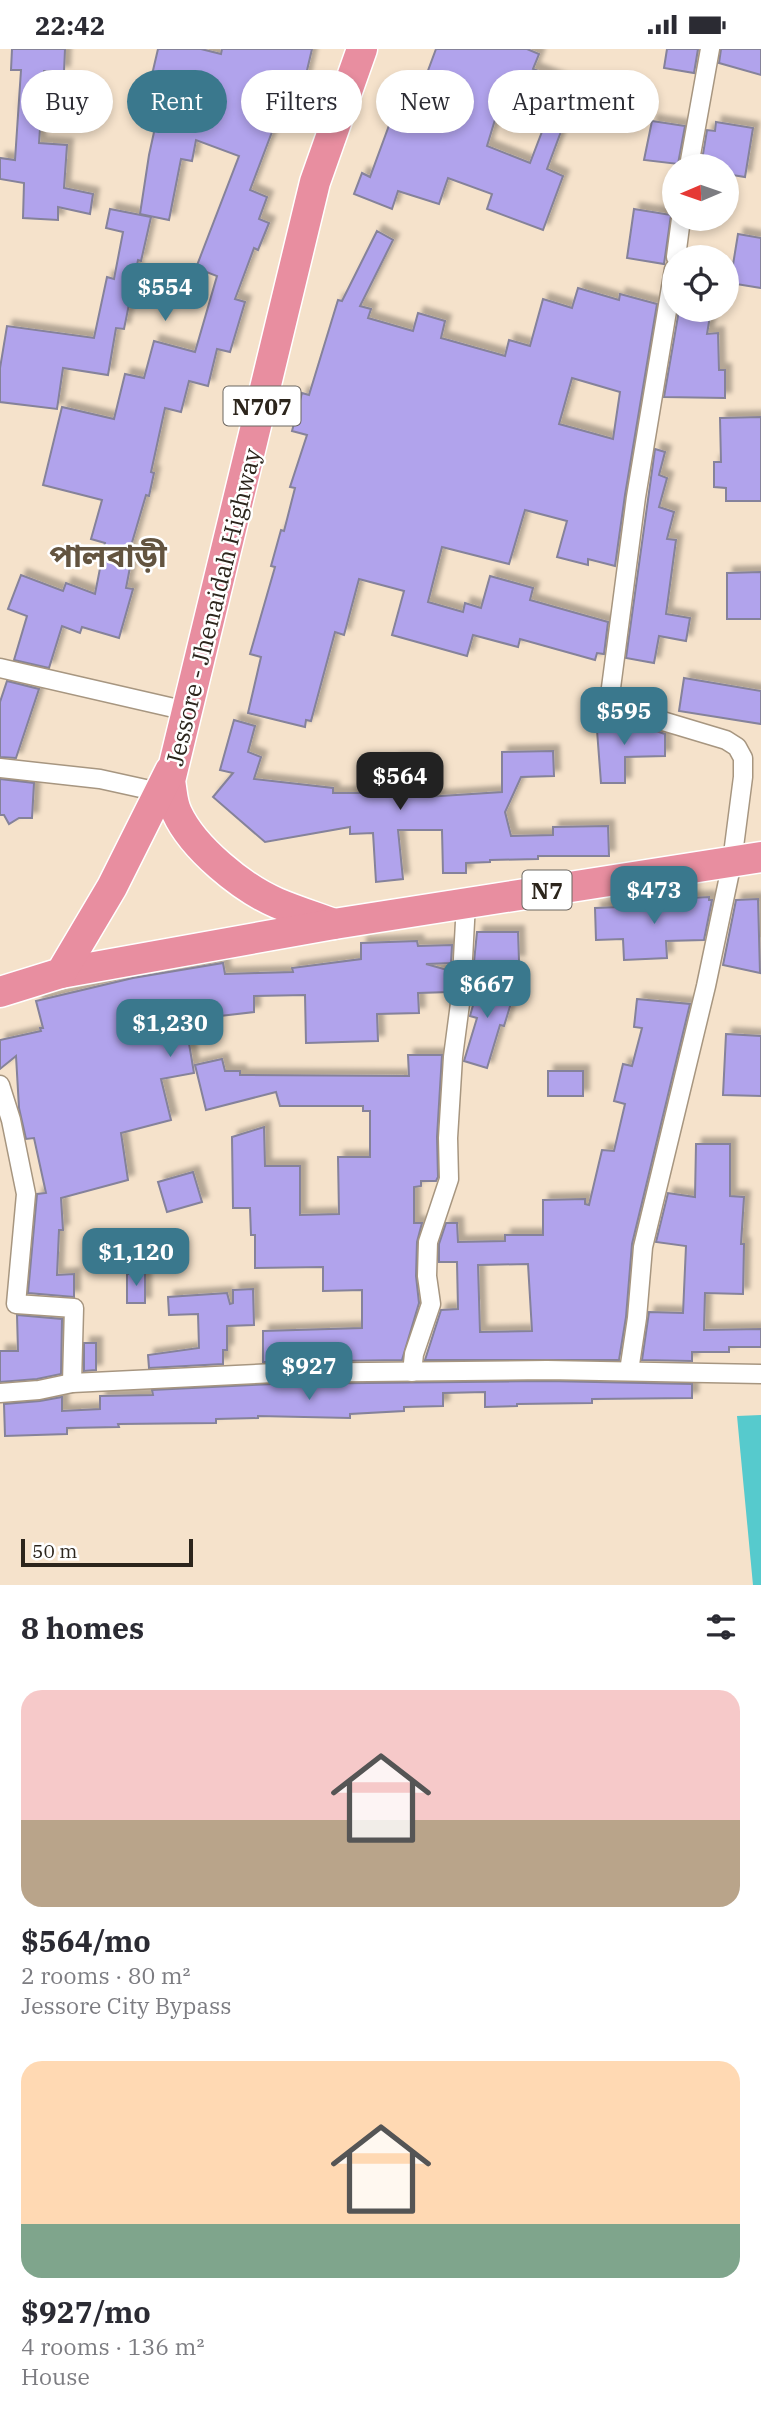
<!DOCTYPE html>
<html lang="en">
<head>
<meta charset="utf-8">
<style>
  :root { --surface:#fff; --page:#f2f2f3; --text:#2b2b33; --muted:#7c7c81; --accent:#3a788d }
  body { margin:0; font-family:"IBM Plex Serif","Noto Sans Bengali",serif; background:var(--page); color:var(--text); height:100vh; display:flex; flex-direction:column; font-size:26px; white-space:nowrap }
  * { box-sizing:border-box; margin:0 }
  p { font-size:23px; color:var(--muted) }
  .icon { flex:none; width:38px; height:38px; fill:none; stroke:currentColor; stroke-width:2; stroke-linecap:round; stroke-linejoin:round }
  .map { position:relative; height:1536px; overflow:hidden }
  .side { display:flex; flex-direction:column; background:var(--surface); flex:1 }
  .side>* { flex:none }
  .top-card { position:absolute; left:21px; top:21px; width:719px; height:63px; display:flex; gap:14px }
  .needle { width:46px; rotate:268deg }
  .buttons { position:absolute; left:662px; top:105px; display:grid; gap:14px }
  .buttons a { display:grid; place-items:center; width:77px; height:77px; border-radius:50%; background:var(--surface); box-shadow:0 4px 10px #0003; font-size:35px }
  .scale { position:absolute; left:21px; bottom:18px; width:172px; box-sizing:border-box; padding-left:7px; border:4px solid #2c251c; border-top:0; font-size:19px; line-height:24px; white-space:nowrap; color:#2c251c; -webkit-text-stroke:5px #fff; paint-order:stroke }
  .price { position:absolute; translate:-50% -60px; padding:0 16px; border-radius:14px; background:var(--accent); color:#fff; font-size:23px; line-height:46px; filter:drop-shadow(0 2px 4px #0008) }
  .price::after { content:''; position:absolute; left:50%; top:42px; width:21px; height:16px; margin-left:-10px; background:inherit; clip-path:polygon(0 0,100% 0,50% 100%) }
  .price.current { background:#222; color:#fff }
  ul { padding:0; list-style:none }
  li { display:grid; align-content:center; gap:14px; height:371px; padding:0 21px }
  li span { display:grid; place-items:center; height:217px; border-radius:21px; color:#555 }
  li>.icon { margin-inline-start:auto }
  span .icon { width:126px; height:126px; fill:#fffc; stroke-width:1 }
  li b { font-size:30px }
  h2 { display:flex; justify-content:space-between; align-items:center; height:84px; padding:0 21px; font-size:30px }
  .chip { padding:0 24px; border-radius:32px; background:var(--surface); box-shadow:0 4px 10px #0003; font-size:24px; line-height:63px }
  .chip.current { background:var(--accent); color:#fff }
  .status { display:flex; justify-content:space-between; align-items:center; height:49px; padding:0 35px; background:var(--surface); direction:ltr }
  .status svg { height:19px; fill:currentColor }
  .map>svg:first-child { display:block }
  .water { fill:#56cacd }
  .building { fill:#b1a3ec; stroke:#85829a; stroke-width:2; fill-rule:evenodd; filter:url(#shadow) }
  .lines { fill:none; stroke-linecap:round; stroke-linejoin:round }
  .minor-casing { stroke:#a79680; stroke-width:21 }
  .trunk-casing { stroke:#fff; stroke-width:33 }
  .minor { stroke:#fff; stroke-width:18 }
  .trunk { stroke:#e88ea0; stroke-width:30 }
  .labels { text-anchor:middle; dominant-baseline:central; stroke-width:5; stroke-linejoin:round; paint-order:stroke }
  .shield { fill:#fff; stroke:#6b6660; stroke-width:2 }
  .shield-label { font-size:23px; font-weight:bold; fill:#2c251c }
  .street-label { font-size:24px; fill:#2c251c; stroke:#fff }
  .district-label { font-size:32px; font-weight:bold; fill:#635440; stroke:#fff }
</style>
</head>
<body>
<div class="status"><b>22:42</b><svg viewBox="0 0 49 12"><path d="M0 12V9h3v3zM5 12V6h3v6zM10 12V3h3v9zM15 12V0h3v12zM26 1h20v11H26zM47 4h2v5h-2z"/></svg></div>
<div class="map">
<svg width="761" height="1536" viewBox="0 0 761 1536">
  <defs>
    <filter id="shadow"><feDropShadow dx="6" dy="-6" stdDeviation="2" flood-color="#0004"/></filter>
  </defs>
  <rect width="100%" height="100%" fill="#f5e2cb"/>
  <!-- water -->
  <polygon class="water" points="761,1366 761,1536 753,1536 737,1367"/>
  <!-- building -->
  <g class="building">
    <polygon points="12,0 65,0 64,23 44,22 39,94 67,96 64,139 93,145 90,165 58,158 58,171 23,169 24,134 0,130 0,109 15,111 21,21 11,21"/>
    <polygon points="158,0 201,0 221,5 222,0 312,0 304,34 272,83 250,141 267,148 259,170 269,174 258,201 254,199 235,250 245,253 230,303 217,300 208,337 189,332 181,363 165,359 151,423 154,424 149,447 146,446 128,507 132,508 126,539 133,540 119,589 82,578 80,584 62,577 49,619 14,611 27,567 8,560 21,526 63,542 66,534 95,545 105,494 91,490 102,451 43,436 62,358 114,370 125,325 144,329 154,292 195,303 217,227 196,219 239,107 196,91 192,112 181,110 169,171 140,165 149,106 165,33 151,30"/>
    <path d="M436,0H527L539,5L533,20L578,37L547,120L563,127L543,181L487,160L492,145L448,129L439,155L398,142L392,160L354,145L362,124L370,128L391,71L402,75L417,33L423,35ZM504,41L551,59L530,114L487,97Z"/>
    <polygon points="667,0 698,0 694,24 664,19"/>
    <polygon points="721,0 761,0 761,26 719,14"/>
    <polygon points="652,72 685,77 678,115 644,111"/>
    <polygon points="716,73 753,79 745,128 726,125 726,117 701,117 707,81 715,82"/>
    <polygon points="110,160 151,168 141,212 138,211 124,280 116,279 108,326 63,319 57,360 0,353 0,319 7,277 94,289 107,228 114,230 123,183 106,179"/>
    <polygon points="634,160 671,166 664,215 627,209"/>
    <path d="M377,182L393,191L360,257L371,260L368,269L413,282L418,264L445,272L441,289L505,307L509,291L530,297L543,250L572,259L578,239L619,251L620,245L657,255L625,446L615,517L588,510V516L557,508L567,472L525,461L509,515L442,498L428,553L463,563L465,554L481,559L490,527L533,539L530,551L608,573L604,605L597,604L595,611L520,590L518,598L473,586L467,607L392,586L404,542L359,530L344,586L335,583L311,672L306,671L305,678L248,664L261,608L250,605L275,518L271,517L281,481L284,482L295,439L290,438L307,386L292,382L302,344L309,346L338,251L342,252ZM572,329L620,343L613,390L559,375Z"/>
    <polygon points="738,185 761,189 761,239 730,234"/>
    <polygon points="679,261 711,261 707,285 718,284 719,321 725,321 725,349 664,348"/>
    <polygon points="761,368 761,452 726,452 726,439 714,438 714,413 721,413 720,369"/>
    <polygon points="655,400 665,403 659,426 667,429 659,458 674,463 667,490 676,491 666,565 690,569 686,592 659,587 654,614 626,609"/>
    <polygon points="761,523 761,570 727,570 727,524"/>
    <polygon points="684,629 761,642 761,675 679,662"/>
    <polygon points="7,632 39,640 16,709 0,708 0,653"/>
    <polygon points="608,667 631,675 632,683 656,682 665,685 665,707 625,708 625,734 601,734 596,668"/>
    <polygon points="234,671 255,677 248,703 261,708 254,730 333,739 333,744 394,744 394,711 425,710 426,748 502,743 502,703 553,702 554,727 521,728 505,763 511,787 553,786 553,778 608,777 609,807 538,807 538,810 490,811 490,813 466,814 466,824 443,824 442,781 398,781 403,830 376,833 373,784 350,785 350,778 265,793 213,748 233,724 220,721"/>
    <polygon points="0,730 34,734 32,769 19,769 9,775 4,766 0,766"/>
    <polygon points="709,848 709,851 712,851 704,891 666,892 667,909 624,911 623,890 596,891 595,859 669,856 669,850"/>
    <polygon points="758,850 760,924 723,916 736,851"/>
    <polygon points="477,883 518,883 519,912 474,913"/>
    <polygon points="417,892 418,897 452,896 451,914 426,915 451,922 450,943 418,944 419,964 377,965 378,992 306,994 305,946 254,947 254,963 185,971 194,1024 161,1030 171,1071 121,1084 128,1131 61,1149 63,1181 59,1181 57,1226 74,1225 74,1248 28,1244 37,1145 46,1144 34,1089 26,1090 19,1059 16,1007 0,1020 0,991 41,982 40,979 43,979 36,952 133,929 223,914 225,925 293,923 292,919 361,910 361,894"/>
    <polygon points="473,929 515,941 504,977 500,976 487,1019 464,1012 477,969 470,967 477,942 473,943"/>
    <path d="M637,950L690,955L632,1195L626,1268L619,1311H425L441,1261L458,1260L457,1213H439V1195L446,1174H457L458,1193L505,1192V1186H543V1151L585,1150V1155L589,1156L602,1101L614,1102L625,1055L614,1052L623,1015L632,1017L642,979L634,978ZM528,1215L532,1282L480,1283L478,1216Z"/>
    <polygon points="726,985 761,987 761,1047 723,1046"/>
    <polygon points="408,1006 442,1006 437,1088 438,1128 436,1132 421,1132 421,1137 414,1138 414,1174 422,1174 417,1193 416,1227 419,1254 402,1311 263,1313 263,1282 362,1279 362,1241 323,1242 323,1218 255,1219 255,1186 251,1186 250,1159 233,1159 232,1088 264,1078 265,1117 300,1117 300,1166 339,1165 338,1108 370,1108 370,1062 363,1062 363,1057 280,1057 276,1043 206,1061 195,1016 222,1010 225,1022 240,1022 240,1026 409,1027"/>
    <rect x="548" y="1022" width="35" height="25"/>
    <polygon points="696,1095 730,1095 730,1147 744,1148 741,1195 744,1195 743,1245 705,1244 704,1281 761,1280 761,1298 729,1298 729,1303 692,1303 692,1312 642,1311 649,1263 683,1264 686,1197 656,1193 668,1144 695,1148"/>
    <polygon points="193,1123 202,1153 167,1163 158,1133"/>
    <polygon points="145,1224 145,1254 127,1254 127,1225"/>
    <polygon points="253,1240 254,1276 227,1277 227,1301 223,1301 223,1315 149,1319 148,1306 199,1299 198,1265 169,1266 168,1248 227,1244 230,1255 233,1254 233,1241"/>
    <polygon points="17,1266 62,1270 61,1325 37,1330 0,1333 0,1302 18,1302"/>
    <polygon points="84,1294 96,1294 96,1321 84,1322"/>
    <polygon points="547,1332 692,1335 692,1349 592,1350 592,1354 517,1355 517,1357 485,1358 485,1343 443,1344 443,1357 404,1358 404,1362 350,1365 350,1369 258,1367 258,1369 216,1370 216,1374 118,1375 119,1378 67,1379 67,1385 5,1387 4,1355 40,1352 62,1348 62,1362 100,1360 100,1347 153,1346 152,1341 274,1335"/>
  </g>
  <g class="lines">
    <defs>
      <g id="minor">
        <polyline points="689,117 710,0"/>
        <polyline points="676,208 681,170"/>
        <polyline points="0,619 187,662"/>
        <polyline points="0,719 100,730 159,743"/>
        <polyline points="0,1036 11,1071 26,1145 16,1255 74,1259 72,1334"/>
        <polyline points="629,1322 637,1269 643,1198 706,937 732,813 743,728 743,709 737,698 726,691 616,658 609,654 636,448 674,220"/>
        <polyline points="412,1323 414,1305 431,1255 427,1227 428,1193 449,1130 448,1089 453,1008 461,947 466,854"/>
        <polyline points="0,1344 39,1341 72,1334 274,1324 547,1321 761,1325"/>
      </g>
      <g id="trunk">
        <path d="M334,875C315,868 296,862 277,854C242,839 193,799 177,764C172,754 172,742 170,732L315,133L362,0"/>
        <polyline points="61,924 334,875 761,808"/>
        <polyline points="0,943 61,924 112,838 170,722"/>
      </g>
    </defs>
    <!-- minor casing -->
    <use href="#minor" class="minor-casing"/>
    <!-- trunk casing -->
    <use href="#trunk" class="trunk-casing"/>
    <!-- minor -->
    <use href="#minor" class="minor"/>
    <!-- trunk -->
    <use href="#trunk" class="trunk"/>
  </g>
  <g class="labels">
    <!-- shield labels -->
    <g class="shield">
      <rect x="223.5" y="337.5" width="77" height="39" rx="5"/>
      <rect x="522.5" y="821.5" width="49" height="39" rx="5"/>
    </g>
    <g class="shield-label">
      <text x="262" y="357">N707</text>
      <text x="547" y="841">N7</text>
    </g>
    <!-- street labels -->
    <g class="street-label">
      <text transform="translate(213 558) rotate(-76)">Jessore - Jhenaidah Highway</text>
    </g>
    <!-- district labels -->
    <g class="district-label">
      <text x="108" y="506">পালবাড়ী</text>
    </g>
  </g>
</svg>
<div class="buttons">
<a><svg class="needle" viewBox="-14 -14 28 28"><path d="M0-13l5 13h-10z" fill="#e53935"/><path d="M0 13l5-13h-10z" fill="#7c7c81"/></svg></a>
<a><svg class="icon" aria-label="locate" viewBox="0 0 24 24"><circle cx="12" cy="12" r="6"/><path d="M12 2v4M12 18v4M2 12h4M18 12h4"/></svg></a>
</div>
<div class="scale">50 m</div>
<b class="price" style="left:165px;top:274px">$554</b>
<b class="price" style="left:624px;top:698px">$595</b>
<b class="price current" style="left:400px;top:763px">$564</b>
<b class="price" style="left:654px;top:877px">$473</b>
<b class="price" style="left:487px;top:971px">$667</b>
<b class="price" style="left:170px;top:1010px">$1,230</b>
<b class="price" style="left:136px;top:1239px">$1,120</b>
<b class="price" style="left:309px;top:1353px">$927</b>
<div class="top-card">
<a class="chip">Buy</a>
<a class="chip current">Rent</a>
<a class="chip">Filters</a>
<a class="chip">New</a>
<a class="chip">Apartment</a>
</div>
</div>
<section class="side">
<h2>8 homes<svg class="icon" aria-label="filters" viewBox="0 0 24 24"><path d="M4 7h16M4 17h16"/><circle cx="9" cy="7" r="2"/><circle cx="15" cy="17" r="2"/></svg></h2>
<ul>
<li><span style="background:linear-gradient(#f6c9c9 60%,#b9a48a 0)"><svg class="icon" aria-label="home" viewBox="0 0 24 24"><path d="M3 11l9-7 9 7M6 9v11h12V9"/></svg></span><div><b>$564/mo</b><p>2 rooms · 80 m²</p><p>Jessore City Bypass</p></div></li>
<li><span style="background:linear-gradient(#ffd9b3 75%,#7fa58c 0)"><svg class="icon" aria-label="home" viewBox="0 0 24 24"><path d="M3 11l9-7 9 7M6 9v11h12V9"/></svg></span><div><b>$927/mo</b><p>4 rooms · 136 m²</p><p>House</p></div></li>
</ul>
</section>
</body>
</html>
